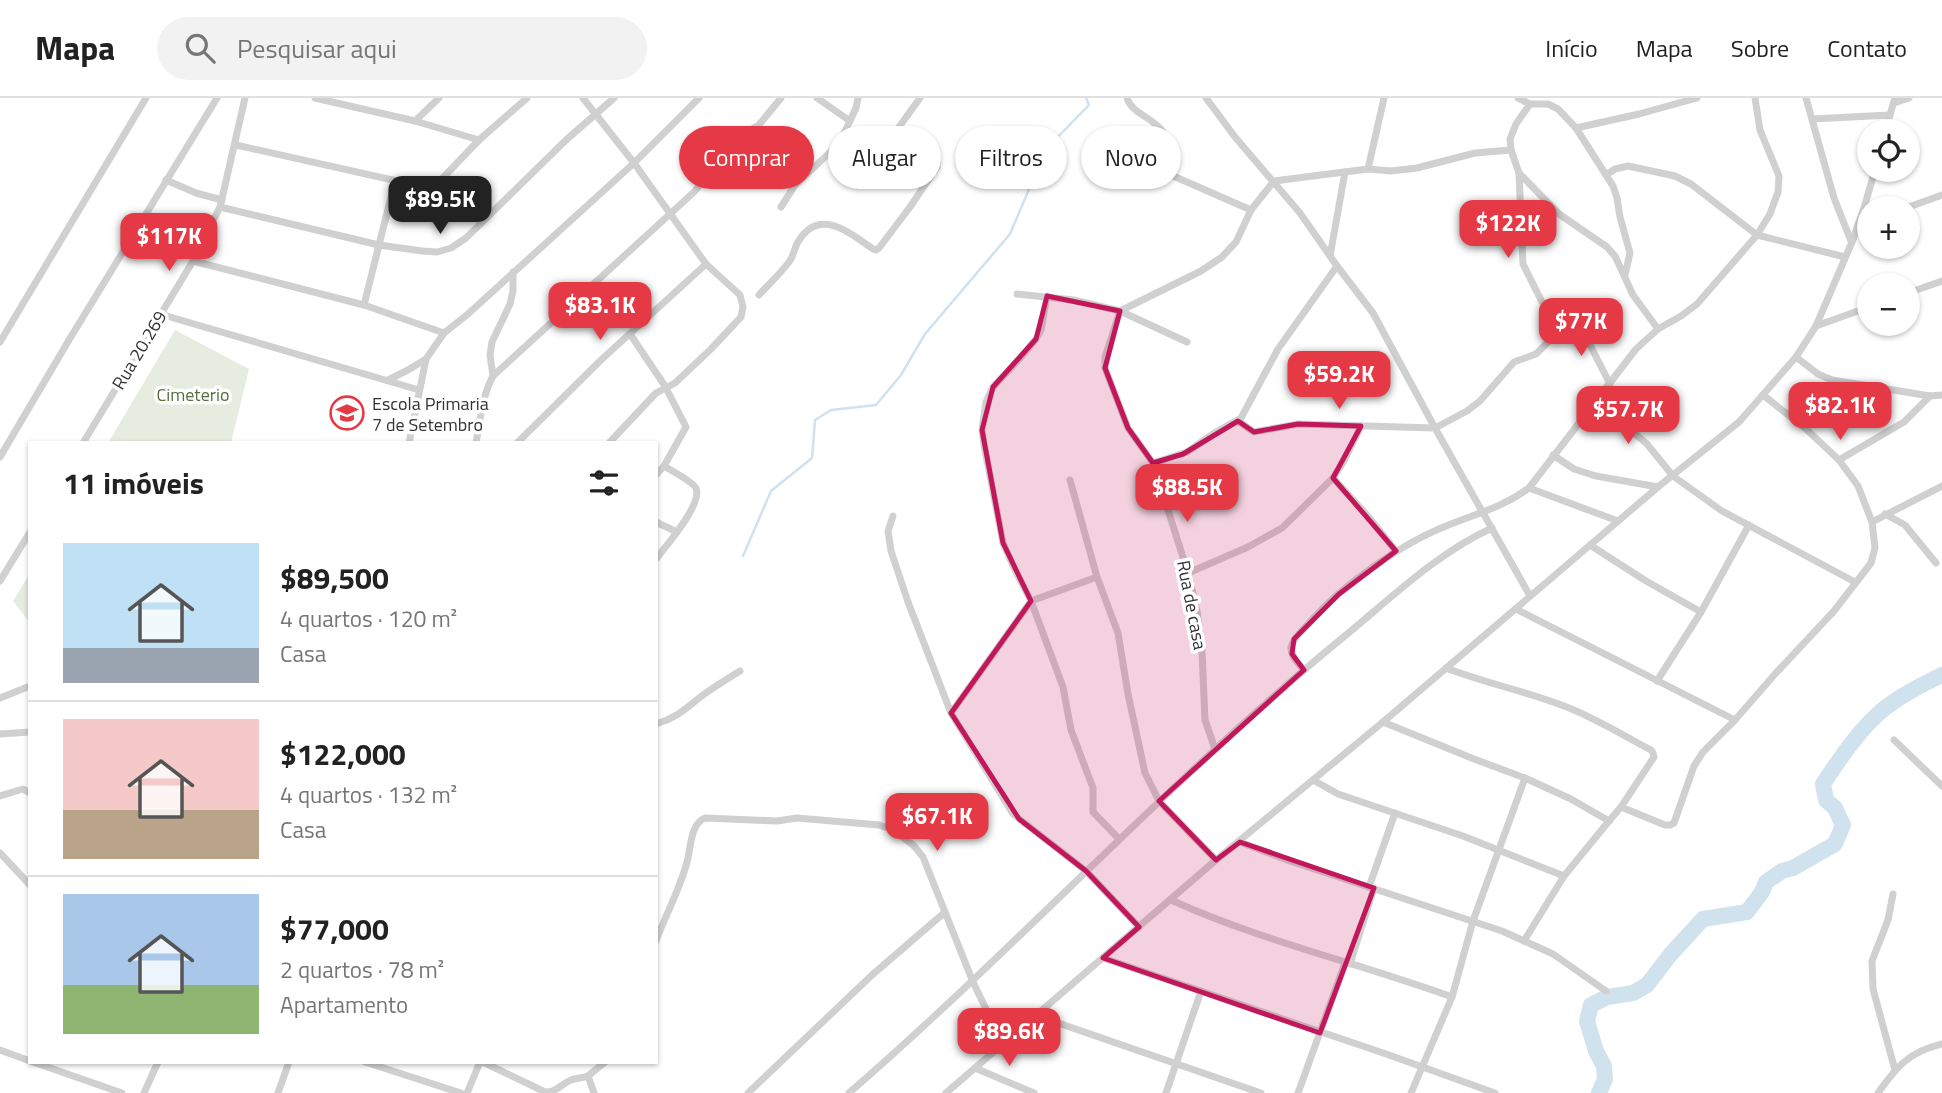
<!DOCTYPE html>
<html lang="pt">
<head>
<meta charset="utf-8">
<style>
  :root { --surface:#fff; --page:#f2f2f2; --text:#222; --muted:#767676; --line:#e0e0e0; --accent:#e63946 }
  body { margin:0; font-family:"Titillium Web",sans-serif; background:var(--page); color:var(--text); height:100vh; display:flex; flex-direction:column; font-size:26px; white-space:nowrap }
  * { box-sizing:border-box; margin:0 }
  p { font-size:23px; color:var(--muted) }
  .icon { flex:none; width:38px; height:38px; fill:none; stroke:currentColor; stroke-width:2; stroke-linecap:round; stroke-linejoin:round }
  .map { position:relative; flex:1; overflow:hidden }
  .details { position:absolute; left:28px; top:343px; width:630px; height:623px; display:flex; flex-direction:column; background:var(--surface); border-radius:0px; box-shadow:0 2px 5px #0004 }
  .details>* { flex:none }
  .top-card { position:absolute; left:679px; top:28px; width:665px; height:63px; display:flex; gap:14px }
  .tools { position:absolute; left:1857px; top:21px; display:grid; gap:14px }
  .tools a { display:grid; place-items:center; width:63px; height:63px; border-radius:50%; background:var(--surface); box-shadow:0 2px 5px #0004; font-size:35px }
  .price { position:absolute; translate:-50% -60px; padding:0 16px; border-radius:14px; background:var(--accent); color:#fff; font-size:23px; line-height:46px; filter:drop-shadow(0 2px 4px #0008) }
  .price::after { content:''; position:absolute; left:50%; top:42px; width:21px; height:16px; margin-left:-10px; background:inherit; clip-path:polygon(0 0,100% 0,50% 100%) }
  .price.on { background:#222; color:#fff }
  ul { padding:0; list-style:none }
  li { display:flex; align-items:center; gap:21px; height:175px; padding:0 35px }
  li+li { border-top:2px solid var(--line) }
  li span { display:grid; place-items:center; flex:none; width:196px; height:140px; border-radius:0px; color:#555 }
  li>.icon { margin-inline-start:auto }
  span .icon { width:84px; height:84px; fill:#fffc; stroke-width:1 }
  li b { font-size:30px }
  h2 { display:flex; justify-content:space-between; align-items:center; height:84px; padding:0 35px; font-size:30px }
  .tag { padding:0 24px; border-radius:32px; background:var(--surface); box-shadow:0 2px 5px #0004; font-size:24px; line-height:63px }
  .tag.on { background:var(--accent); color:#fff }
  header { display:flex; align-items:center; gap:42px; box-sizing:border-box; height:98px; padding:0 35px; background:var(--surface); border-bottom:2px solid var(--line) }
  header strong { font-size:33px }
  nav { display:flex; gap:38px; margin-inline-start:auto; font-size:24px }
  .search { width:490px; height:63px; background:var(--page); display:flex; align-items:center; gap:18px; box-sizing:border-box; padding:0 24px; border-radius:38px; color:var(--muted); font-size:26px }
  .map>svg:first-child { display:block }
  .green { fill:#e6ecdf }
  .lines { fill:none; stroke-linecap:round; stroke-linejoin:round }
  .stream { stroke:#cfe2ee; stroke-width:2.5 }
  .river { stroke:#cfe2ee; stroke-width:16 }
  .minor { stroke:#d0d0d0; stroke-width:7 }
  .marked { fill:#c2185b; fill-opacity:0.2; stroke:#c2185b; stroke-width:5; stroke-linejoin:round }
  .labels { text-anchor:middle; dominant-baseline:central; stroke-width:7; stroke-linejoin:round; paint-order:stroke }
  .street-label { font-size:18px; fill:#333; stroke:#fff }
  .park-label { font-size:18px; fill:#56703f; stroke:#fff }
  .poi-label { font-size:18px; fill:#333; stroke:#fff; text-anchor:start }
</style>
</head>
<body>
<header>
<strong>Mapa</strong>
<div class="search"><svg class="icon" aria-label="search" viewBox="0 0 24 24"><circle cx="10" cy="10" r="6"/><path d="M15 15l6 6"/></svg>Pesquisar aqui</div>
<nav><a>Início</a><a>Mapa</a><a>Sobre</a><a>Contato</a></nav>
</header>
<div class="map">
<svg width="1942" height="995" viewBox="0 0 1942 995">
  <rect width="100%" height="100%" fill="#fff"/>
  <!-- green -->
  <g class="green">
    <polygon points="175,232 249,271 231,345 108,345"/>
    <polygon points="30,475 30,525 13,503"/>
  </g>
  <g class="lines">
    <!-- stream -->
    <polyline class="stream" points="743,458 771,393 812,360 815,322 831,312 876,307 901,277 925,236 1010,136 1046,51 1089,7 1086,0"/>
    <!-- river -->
    <path class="river" d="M1599,995L1605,981L1604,968L1596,953L1587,923L1591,907L1607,899L1633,895L1647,887L1670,857L1703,821L1747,814L1762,794L1766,784L1782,773L1793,770L1835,746L1843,727L1835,710L1826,702L1823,686C1841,659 1860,630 1885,610C1902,597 1923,586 1942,577"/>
    <!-- minor -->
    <g class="minor">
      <polyline points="315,0 415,23 479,42"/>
      <polyline points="583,0 634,65 706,166 740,197 743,209 741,219 711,251 675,285 656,295 609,345"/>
      <polyline points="817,0 850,23"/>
      <path d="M1127,0C1131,15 1154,20 1163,34C1170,44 1161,60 1171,77L1251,112"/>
      <polyline points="1206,0 1235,39 1300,115 1337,168 1373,215 1435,330 1530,498"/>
      <polyline points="1518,0 1530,6 1548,6 1558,11 1576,30 1613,88 1617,100 1620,119 1630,155 1625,177"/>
      <polyline points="1806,0 1834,100 1851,143"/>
      <polyline points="1894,5 1909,0"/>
      <polyline points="1530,6 1516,26 1510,41 1511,52 1519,75 1523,166 1546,212 1560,224 1575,232 1588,243 1610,286"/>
      <polyline points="1812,21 1890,17"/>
      <polyline points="415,23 439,0"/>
      <polyline points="1576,30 1639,16 1697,0"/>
      <polyline points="1885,33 1895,0"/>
      <polyline points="236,47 424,89 436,87 479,42 527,0"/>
      <polyline points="1368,71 1384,0"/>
      <polyline points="1519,75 1559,116 1607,149 1615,158 1633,197 1658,231"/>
      <polyline points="1606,77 1615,71 1628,68 1675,78 1691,86 1757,137 1845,159"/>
      <polyline points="166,82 196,95 222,102"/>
      <polyline points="220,109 379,147 422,153 437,154 451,150 466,140 566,42 614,0"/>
      <polyline points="781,109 795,87 839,46 856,10 858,0"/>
      <polyline points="1906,110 1942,97"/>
      <polyline points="1858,128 1869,124"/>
      <polyline points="1330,158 1345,74"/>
      <polyline points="193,163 364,207 444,235"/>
      <polyline points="1908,195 1942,183"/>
      <polyline points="1017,196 1074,202 1120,213 1187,244"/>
      <path d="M759,197C769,186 780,176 789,164C794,158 794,150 798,144C819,108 850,135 873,151L876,152L879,150L910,109L937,69V63L934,59L895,40L894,36L920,0"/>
      <polyline points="1047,198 1041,232 1036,241 1022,258 993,289 986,304 982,332 984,347 1003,445 1016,474 1031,503 1063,589 1071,632 1093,690 1093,714 1119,741"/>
      <polyline points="364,207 395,83"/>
      <polyline points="160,216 419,292"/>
      <polyline points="1816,228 1869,209"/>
      <polyline points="630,236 665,288 686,329 664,368 656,377"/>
      <polyline points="0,244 146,0"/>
      <polyline points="1796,259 1818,276 1832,282 1930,298 1942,297"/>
      <polyline points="493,278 490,257 492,244 510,206 513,193 513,174"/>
      <polyline points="388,282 408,272 426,261"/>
      <polyline points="1597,303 1647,346 1673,378 1722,413 1855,484"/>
      <polyline points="1238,323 1254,334 1298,326 1435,330 1467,313 1480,303 1514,264 1536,256 1550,242 1560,224"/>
      <polyline points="83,345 193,163 220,109 245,0"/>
      <polyline points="409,345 426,261 444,235 468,216 634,65 699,0"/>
      <path d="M476,345C480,323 482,298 493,278L694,94L721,62L736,39L758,28L781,0"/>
      <polyline points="517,345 601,262 706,166"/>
      <polyline points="1553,357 1574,371 1596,378 1658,389"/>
      <polyline points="0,359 69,242 217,0"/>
      <polyline points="1839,362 1904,324 1930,298"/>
      <polyline points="1153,365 1187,354 1216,334 1241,320 1278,251 1337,168"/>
      <polyline points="1333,380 1367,417 1396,453"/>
      <polyline points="1070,382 1097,479 1118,535 1128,596 1145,675 1159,703 1216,762"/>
      <polyline points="1529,390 1618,423"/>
      <polyline points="1885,416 1905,427 1936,465"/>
      <polyline points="893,418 888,433 891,453 908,504 951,615 1013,716 1086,773 1139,829"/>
      <polyline points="656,424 677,434"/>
      <polyline points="1872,424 1942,388"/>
      <polyline points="1590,447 1646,483 1701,514"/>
      <path d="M656,461C666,448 703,406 696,390C692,383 672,373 664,368"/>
      <polyline points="1188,475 1248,449 1282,430 1333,380 1344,363 1361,328"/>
      <polyline points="0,483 30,434"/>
      <polyline points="1516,511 1735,622"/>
      <path d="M1446,570C1485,585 1525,593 1564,608C1594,619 1622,637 1651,652L1653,655L1654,659L1621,709"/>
      <path d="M1304,572C1299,566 1290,558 1291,549C1293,540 1304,531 1310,524C1342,487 1401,446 1446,428C1477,415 1502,410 1529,390L1636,251L1658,231L1681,218L1697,206L1757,137L1770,116L1778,94L1779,78L1760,32L1755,0"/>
      <polyline points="1657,583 1701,514 1749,427"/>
      <polyline points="0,600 30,588"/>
      <polyline points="951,615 1031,503 1097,479"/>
      <polyline points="1383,624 1474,661 1525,680 1571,701 1609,723 1621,709 1665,727 1670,727 1674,725 1694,668 1703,654 1735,622 1775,576 1834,513 1871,465 1875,450 1872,424 1858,388 1839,362 1806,331 1763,297"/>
      <path d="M656,626C677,620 686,610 703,597C714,589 727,581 740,573"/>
      <polyline points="0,636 30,634"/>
      <polyline points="1894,642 1942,688"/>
      <polyline points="1215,651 1205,622 1202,553 1197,513 1188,475 1153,365 1128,330 1105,270 1105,259 1120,213 1201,173 1222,159 1236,144 1251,112 1274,83 1368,71 1391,73 1417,70 1475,55 1511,52"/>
      <polyline points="1313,682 1338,696 1463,738 1564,778"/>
      <polyline points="0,698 23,691 30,695"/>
      <polyline points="1240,744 1290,763 1502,833 1553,856 1606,893"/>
      <polyline points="0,755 30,787"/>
      <polyline points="1369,789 1395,715"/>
      <polyline points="1893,796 1888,822 1872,863 1873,891 1895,972"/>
      <path d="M1171,802C1261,843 1359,865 1452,899"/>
      <path d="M656,843C666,816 680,791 687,764C691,750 690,726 705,720L777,723L797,720L879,727L894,732L914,748L923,759L973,884L1003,946"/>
      <polyline points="1524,843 1564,778 1609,723"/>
      <polyline points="1103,860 1389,957 1495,995"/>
      <polyline points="1350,866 1374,790"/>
      <polyline points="1035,917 1261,995"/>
      <polyline points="0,952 30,963"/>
      <polyline points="33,964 122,995"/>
      <polyline points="365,964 461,995"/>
      <path d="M483,964L545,994C556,995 561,986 571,982C576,980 583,980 588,978"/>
      <polyline points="975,970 1034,995"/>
      <polyline points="144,995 158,964"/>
      <polyline points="278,995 289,964"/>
      <polyline points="467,995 480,964"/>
      <polyline points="594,995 588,978 605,964"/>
      <polyline points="748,995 872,877 944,815"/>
      <path d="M849,995C1016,850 1165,687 1335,546C1385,506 1433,457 1492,430"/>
      <polyline points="946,995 1216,762 1383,624 1658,389 1739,324 1796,259 1816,228 1852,144 1864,110 1875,72"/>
      <polyline points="1166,995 1201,893"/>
      <polyline points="1298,995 1345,865"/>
      <polyline points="1411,995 1452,899 1473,823 1525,680"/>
      <path d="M1878,995C1897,968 1909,954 1942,946"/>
    </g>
  </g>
  <!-- marked area -->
  <path class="marked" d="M1047,198L1120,213L1105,270L1128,330L1153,365L1183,356L1238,323L1254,334L1298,326L1361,328L1333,380L1396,453L1339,496L1294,541L1292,556L1304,572L1159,703L1216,762L1240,744L1374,790L1320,935L1103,860L1139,829L1086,773L1019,721L951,615L1031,503L1003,445L982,332L993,289L1036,241Z"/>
  <!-- icons -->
  <defs>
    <symbol id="school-ring" viewBox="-11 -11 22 22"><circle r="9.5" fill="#fff" stroke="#e63946" stroke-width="1.5"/><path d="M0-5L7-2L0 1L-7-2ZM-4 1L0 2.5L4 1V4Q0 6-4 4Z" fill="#e63946"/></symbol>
  </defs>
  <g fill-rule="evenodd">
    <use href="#school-ring" x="328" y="296" width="38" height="38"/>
  </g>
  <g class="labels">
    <!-- street labels -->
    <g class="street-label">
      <text transform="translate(139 252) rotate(-59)">Rua 20.269</text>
      <text transform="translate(1192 507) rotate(79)">Rua de casa</text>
    </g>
    <!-- park labels -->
    <g class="park-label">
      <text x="193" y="296">Cimeterio</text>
    </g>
    <!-- poi labels -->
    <g class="poi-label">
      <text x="372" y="305">Escola Primaria<tspan x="372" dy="21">7 de Setembro</tspan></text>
    </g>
  </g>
</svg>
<div class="tools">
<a><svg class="icon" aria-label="locate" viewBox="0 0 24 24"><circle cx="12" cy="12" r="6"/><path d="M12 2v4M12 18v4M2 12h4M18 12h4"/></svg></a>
<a>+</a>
<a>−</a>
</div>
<b class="price on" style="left:440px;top:138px">$89.5K</b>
<b class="price" style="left:1508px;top:162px">$122K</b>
<b class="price" style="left:169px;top:175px">$117K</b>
<b class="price" style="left:600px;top:244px">$83.1K</b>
<b class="price" style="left:1581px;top:260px">$77K</b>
<b class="price" style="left:1339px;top:313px">$59.2K</b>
<b class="price" style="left:1840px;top:344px">$82.1K</b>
<b class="price" style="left:1628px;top:348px">$57.7K</b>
<b class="price" style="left:1187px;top:426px">$88.5K</b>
<b class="price" style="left:937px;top:755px">$67.1K</b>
<b class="price" style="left:1009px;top:970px">$89.6K</b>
<div class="top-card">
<a class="tag on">Comprar</a>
<a class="tag">Alugar</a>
<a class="tag">Filtros</a>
<a class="tag">Novo</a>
</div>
<section class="details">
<h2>11 imóveis<svg class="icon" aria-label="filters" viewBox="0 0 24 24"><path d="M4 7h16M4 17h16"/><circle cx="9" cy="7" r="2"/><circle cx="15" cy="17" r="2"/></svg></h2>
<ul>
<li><span style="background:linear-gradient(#bfe0f5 75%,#9aa5b1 0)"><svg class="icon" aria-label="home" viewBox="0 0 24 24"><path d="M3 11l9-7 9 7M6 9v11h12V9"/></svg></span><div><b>$89,500</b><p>4 quartos · 120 m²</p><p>Casa</p></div></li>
<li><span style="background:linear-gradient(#f6c9c9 65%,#b9a48a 0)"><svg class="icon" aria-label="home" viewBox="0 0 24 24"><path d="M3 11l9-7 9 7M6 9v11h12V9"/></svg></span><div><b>$122,000</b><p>4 quartos · 132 m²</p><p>Casa</p></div></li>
<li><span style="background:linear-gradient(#a9c7e8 65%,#8fb573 0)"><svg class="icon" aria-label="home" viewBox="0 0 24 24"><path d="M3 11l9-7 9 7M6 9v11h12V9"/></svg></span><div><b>$77,000</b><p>2 quartos · 78 m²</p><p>Apartamento</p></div></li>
</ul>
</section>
</div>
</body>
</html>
